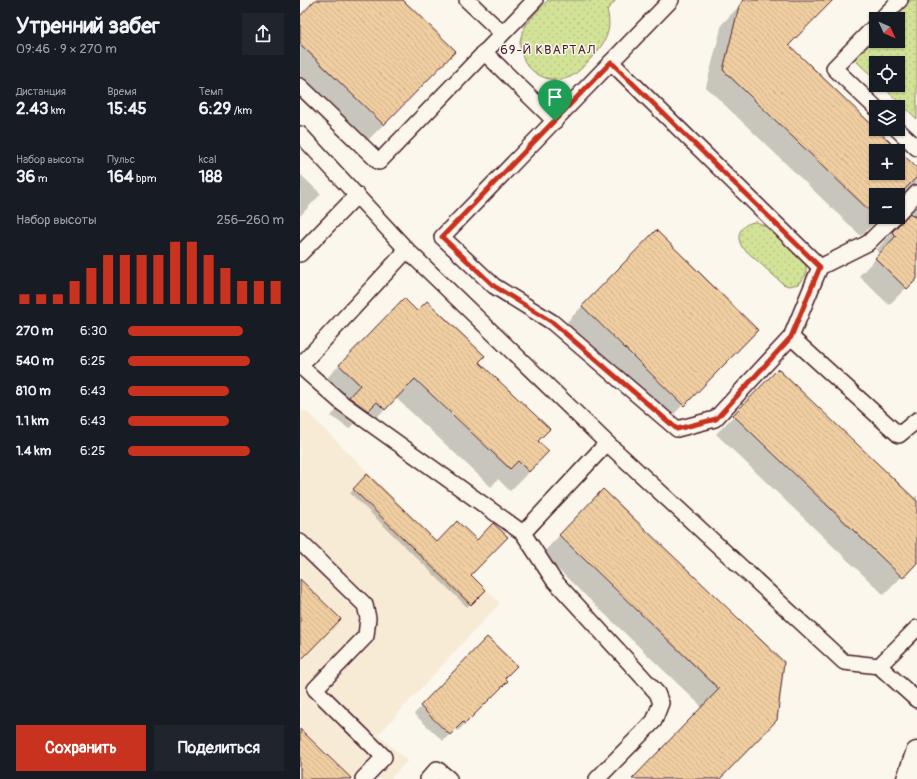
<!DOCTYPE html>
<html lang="ru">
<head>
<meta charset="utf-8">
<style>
	:root { --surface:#171b24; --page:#20242c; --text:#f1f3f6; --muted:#9ea1a6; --accent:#c8321e }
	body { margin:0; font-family:Pangolin,sans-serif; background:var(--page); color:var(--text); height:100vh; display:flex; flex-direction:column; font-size:15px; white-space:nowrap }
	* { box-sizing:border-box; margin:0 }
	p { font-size:13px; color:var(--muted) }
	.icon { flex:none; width:22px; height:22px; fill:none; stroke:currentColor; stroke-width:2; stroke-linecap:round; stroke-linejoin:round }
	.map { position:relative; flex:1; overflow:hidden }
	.panel { display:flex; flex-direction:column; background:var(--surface); width:300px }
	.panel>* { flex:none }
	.needle { width:26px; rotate:134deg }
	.fabs { position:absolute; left:569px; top:12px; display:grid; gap:8px }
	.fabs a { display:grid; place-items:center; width:36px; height:36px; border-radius:0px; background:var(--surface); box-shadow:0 1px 3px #0004; font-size:20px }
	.pin { position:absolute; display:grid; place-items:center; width:34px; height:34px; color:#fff; margin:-41px -17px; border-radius:50% 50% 50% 0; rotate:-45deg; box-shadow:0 0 4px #0007 }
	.pin .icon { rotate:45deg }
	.round { display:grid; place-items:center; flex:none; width:42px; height:42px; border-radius:0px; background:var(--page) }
	.headline { display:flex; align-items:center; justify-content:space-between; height:68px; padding:0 16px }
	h1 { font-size:22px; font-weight:700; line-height:30px }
	.metrics { display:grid; grid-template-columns:repeat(3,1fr); gap:6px; height:68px; padding:4px 16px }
	.metrics div { display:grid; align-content:center }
	.metrics b { font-size:17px; font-weight:700 }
	.metrics small { font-size:11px; font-weight:400 }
	.metrics p { font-size:11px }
	.chart { height:112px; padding:8px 16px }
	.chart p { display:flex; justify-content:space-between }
	.chart svg { width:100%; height:72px; margin-top:4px; stroke:var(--accent); stroke-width:6 }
	.button { display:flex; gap:8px; margin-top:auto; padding:8px 16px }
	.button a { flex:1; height:46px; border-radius:0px; background:var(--accent); color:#fff; font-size:16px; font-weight:700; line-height:46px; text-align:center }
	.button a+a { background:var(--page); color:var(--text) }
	ul { padding:0 16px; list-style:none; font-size:13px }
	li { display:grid; grid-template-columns:64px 48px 1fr; align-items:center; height:30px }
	li i { height:10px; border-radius:5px; background:var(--accent) }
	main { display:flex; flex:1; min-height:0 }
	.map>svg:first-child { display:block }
</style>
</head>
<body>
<main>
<section class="panel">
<div class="headline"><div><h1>Утренний забег</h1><p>09:46 · 9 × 270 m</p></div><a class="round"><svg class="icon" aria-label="share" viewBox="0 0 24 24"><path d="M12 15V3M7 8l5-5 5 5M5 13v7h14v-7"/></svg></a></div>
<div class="metrics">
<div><p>Дистанция</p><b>2.43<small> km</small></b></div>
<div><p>Время</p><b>15:45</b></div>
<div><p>Темп</p><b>6:29<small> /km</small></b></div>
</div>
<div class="metrics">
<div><p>Набор высоты</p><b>36<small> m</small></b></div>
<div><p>Пульс</p><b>164<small> bpm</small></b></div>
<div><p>kcal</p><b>188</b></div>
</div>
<div class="chart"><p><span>Набор высоты</span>256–260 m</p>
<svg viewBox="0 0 160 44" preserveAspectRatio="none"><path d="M5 44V38M15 44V38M25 44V38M35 44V30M45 44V22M55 44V14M65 44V14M75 44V14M85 44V14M95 44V6M105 44V6M115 44V14M125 44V22M135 44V30M145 44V30M155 44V30"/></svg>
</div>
<ul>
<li><b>270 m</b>6:30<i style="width:74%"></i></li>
<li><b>540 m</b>6:25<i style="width:78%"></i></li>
<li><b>810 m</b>6:43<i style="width:65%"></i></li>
<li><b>1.1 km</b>6:43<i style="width:65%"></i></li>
<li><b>1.4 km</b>6:25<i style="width:78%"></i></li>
</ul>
<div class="button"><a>Сохранить</a><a>Поделиться</a></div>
</section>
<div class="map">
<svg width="617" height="779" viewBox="0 0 617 779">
	<defs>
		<pattern id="grass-dots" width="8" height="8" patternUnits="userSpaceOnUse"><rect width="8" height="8" fill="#d2e397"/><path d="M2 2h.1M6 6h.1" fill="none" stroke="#b6c282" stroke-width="1.8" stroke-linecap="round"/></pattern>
		<pattern id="building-back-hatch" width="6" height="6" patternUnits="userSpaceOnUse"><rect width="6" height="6" fill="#f0cea1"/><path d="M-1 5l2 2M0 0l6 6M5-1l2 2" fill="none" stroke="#cfb08b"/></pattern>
	</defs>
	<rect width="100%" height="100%" fill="#fbf7ec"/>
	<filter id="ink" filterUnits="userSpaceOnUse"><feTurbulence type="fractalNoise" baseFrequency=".025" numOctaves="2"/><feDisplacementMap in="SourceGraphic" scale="8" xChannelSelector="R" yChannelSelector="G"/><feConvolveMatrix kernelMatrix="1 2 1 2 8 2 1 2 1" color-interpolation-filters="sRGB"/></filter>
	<g filter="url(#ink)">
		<polygon fill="#f8ebd6" points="0,411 6,411 200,603 78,735 108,761 90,779 0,779"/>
		<g fill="url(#grass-dots)" stroke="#8e8161">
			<path d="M248 0H316L307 10C312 28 307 40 295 54 287 62 280 72 270 77 242 89 210 60 223 31 228 19 240 9 248 0Z"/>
			<polygon points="610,0 617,0 617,119 581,85 598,85 598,63 576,63 576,80 553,58 576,35 576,41 598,41 598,19 592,19"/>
			<path d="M457 222 465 226 504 261 506 266V275L498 284 489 286 483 284 442 247C434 234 443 222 457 222Z"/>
		</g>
		<g fill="#0003">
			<polygon points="16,0 101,0 84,124 65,143 0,81 0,17"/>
			<polygon points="445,0 532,0 488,45 598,151 576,151 576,173 598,173 598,151 617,169 617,277 589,305 559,276 580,254 576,250 607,217 609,212 607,204 601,201 598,202 598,195 576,195 576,217 580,217 561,236 406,87 422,24"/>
			<polygon points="0,174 21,194 0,216"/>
			<polygon points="337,250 457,330 364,424 263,326"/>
			<polygon points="117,312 178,362 237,441 229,472 210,491 198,479 191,487 96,398 66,428 57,421 49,429 31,416 42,404 21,384 85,318"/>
			<polygon points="460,389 613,499 617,495 617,561 584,595 416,434"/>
			<polygon points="67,476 185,590 167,607 50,493"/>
			<polygon points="285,508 483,663 419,779 333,779 402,707 242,554"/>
			<polygon points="187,638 206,681 158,731 155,729 143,741 114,714"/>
		</g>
		<g fill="url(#building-back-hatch)" stroke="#4a1f2b" fill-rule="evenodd">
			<polygon points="15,0 103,0 156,51 84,125 0,44 0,16"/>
			<path d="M444 0H533L489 45 617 168V177L598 196V195H576V217L423 70 439 6ZM576 151H598V173H576Z"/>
			<polygon points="610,213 614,217 617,214 617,279 607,289 575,258 596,236 592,232"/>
			<polygon points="356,230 458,330 384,406 282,306"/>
			<polygon points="104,298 117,311 127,301 185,356 179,362 250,429 238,441 249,451 229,472 218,461 210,469 115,379 85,410 77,402 68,411 49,397 60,385 39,365"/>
			<polygon points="478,369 617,501 617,563 603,578 433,415"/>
			<polygon points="67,474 137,542 157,521 177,540 193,523 208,537 171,575 186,590 171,605 53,489"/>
			<polygon points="303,489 484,662 477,720 420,779 332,779 419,689 259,535"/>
			<polygon points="0,579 41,619 0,661"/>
			<polygon points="187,637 217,666 205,678 208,681 165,724 163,722 150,735 120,706"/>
			<polygon points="0,729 52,779 0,779"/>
		</g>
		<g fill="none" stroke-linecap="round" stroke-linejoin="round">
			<defs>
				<g id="lane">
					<polyline points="167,0 202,33"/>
					<polyline points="371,0 142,237 194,286 252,322 377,429 415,419 491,337"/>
					<polyline points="581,19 600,0"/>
					<polyline points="576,25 534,68 576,108"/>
					<polyline points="184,52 255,121"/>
					<polyline points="311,62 520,267"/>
					<polyline points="0,86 79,162 235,0"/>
					<polyline points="597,129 617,148"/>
					<polyline points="0,134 107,250 307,443 544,662 579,666 617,700"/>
					<polyline points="598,213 617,193"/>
					<polyline points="594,217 568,243 520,267 491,337 599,435 617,420"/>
					<polyline points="0,254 57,195"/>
					<polyline points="0,366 43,404 223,533 253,579 357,693 361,703 354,721 297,779"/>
					<polyline points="0,366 107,250"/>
					<polyline points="223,533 307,443"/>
					<polyline points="0,542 65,605 68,618 66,636 15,689 84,757 63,779"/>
					<polyline points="579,666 617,628"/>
					<polyline points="128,779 137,769 149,779"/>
				</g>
				<polyline id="secondary" points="608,779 617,753"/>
			</defs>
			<use href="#lane" stroke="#4a1f2b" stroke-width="18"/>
			<use href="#secondary" stroke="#4a1f2b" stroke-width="25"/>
			<use href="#lane" stroke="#fbf7ec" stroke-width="15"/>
			<use href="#secondary" stroke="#fbf7ec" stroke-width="22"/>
		</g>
	</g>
	<g fill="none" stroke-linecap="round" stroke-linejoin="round" filter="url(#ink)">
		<defs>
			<polygon id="route" points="311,62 520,267 491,337 416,419 377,429 252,322 194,286 142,237"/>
		</defs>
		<use href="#route" stroke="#fff" stroke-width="8"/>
		<use href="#route" stroke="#c8321e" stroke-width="5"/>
	</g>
	<g text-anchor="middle" stroke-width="3" stroke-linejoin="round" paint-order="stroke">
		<g font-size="13" letter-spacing="1" fill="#4a1f2b" stroke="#fbf7ec">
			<text x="248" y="54">69-Й КВАРТАЛ</text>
		</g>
	</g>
</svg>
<div class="fabs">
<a><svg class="needle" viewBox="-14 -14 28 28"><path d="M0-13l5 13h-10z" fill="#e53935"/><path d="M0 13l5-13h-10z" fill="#9ea1a6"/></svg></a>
<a><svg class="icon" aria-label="locate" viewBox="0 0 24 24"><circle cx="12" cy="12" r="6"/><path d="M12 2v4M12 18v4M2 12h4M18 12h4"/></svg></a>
<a><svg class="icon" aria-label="layers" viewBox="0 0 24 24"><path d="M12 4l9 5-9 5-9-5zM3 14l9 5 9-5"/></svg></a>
<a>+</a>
<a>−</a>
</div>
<div class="pin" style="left:255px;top:121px;background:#1e9e55"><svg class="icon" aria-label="arrive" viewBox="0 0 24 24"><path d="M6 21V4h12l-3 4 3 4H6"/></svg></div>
</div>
</main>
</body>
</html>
